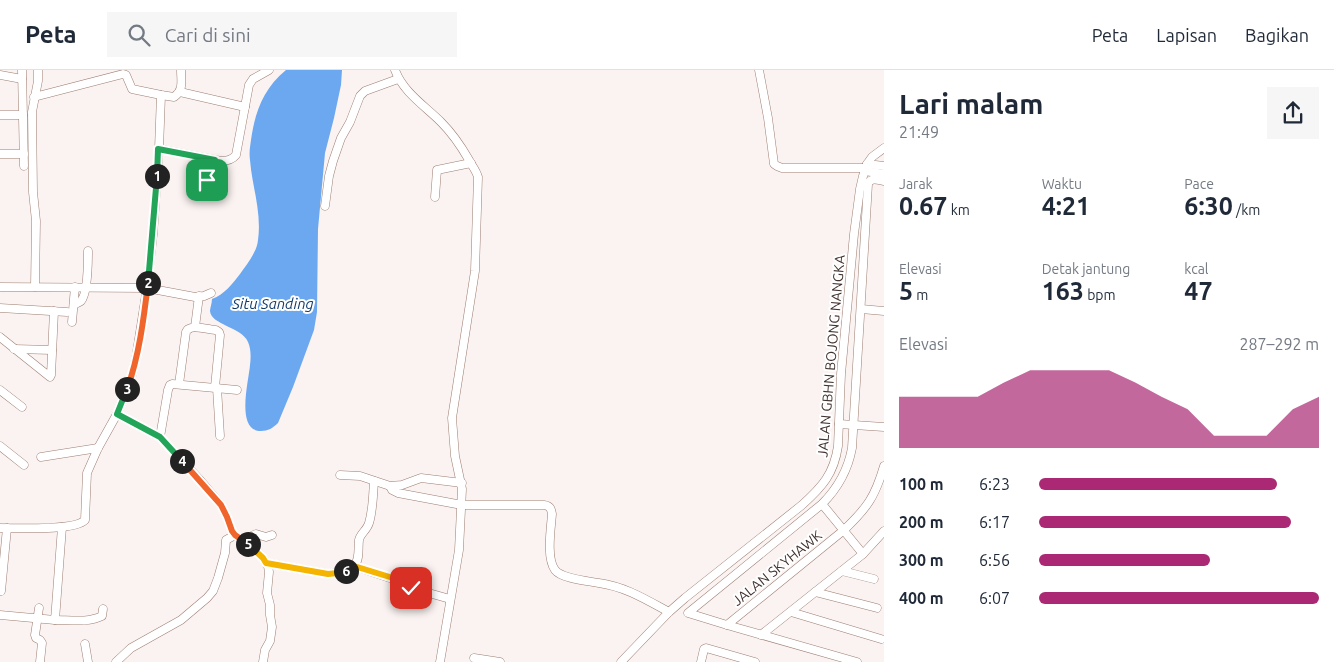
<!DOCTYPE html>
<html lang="id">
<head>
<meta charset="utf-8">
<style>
	:root { --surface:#fff; --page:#f6f6f7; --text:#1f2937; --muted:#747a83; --line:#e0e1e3; --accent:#ab2974 }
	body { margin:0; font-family:Ubuntu,sans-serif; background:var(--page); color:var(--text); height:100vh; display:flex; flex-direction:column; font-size:19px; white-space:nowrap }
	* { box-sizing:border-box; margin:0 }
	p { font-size:16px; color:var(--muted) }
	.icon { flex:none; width:28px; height:28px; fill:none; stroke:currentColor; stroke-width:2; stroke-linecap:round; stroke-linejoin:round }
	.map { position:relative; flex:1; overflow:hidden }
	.sheet { display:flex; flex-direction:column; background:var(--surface); width:450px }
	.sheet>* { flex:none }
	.pin { position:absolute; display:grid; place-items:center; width:42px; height:42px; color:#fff; margin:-21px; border-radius:10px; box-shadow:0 2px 8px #0006 }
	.km { position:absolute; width:25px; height:25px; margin:-12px; border-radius:50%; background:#222; color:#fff; font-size:14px; line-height:25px; text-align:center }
	.round { display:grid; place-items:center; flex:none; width:52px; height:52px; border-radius:0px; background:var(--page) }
	.headline { display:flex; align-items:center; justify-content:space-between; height:85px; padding:0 15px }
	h1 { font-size:28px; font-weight:600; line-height:38px }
	.metrics { display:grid; grid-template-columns:repeat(3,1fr); gap:8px; height:85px; padding:5px 15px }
	.metrics div { display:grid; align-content:center }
	.metrics b { font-size:25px; font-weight:600 }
	.metrics small { font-size:14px; font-weight:400 }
	.metrics p { font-size:14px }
	.chart { height:140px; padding:10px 15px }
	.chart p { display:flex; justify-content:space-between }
	.chart svg { width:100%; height:90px; margin-top:5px; fill:var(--accent); opacity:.7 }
	ul { padding:0 15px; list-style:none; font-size:16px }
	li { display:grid; grid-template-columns:80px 60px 1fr; align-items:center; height:38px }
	li i { height:12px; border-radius:6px; background:var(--accent) }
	header { display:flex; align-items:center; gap:30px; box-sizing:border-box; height:70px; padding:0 25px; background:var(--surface); border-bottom:1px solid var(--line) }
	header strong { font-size:24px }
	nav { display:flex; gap:28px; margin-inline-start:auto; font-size:18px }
	.search { width:350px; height:45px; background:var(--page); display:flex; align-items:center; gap:12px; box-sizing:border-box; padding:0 18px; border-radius:0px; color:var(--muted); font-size:19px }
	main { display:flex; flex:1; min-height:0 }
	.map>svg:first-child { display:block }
</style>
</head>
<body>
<header>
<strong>Peta</strong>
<div class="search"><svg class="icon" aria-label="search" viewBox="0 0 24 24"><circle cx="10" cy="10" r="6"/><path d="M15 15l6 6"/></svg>Cari di sini</div>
<nav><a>Peta</a><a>Lapisan</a><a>Bagikan</a></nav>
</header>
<main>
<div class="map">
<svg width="884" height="592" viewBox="0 0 884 592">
	<rect width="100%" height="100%" fill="#faf3f1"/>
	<path fill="#6ba8f0" d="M286 0H342L341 15 334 48 325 83 318 159 317 242 314 260 293 317 278 353C273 358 268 361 261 361 235 361 249 310 250 295 251 288 251 278 248 272 242 257 211 255 210 241 210 238 212 233 212 229 225 224 232 214 240 204 247 194 257 182 258 170 262 143 252 116 250 90 249 83 250 77 251 70 255 42 263 19 286 0Z"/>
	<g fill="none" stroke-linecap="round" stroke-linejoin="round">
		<defs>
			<g id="minor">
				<polyline points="22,0 24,96"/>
				<path d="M395 0C403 22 425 36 441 52 452 63 461 76 469 90 472 96 476 100 478 107L475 201 452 348 455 386 462 419 459 480 440 592"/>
				<polyline points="759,0 768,48 774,94 777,96 782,98 866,98"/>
				<polyline points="0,5 22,9"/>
				<polyline points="180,22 245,37"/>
				<path d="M34 27 123 4 126 5 132 19 161 25 174 27C184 20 181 11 181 0"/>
				<polyline points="0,45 23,45"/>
				<polyline points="159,79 161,25"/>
				<polyline points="0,84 24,84"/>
				<polyline points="867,94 884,96"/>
				<polyline points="865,101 884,104"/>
				<polyline points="197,123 201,124 205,122 206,112 213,105 214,101 215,90"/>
				<polyline points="435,127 437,100 471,93"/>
				<polyline points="325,136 329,106 333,91 341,68 350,52 360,26 365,21 398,9"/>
				<polyline points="0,217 147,218 195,227 204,226 211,223"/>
				<polyline points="35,217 36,151 33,122 32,42 38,11 38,0"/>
				<path d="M74 235C75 234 80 232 81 231 88 223 88 192 88 181"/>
				<polyline points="0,238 67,242"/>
				<polyline points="861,239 884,241"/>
				<polyline points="72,252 75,217"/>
				<polyline points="195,257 199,226"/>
				<polyline points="0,267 50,307 51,305 54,241"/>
				<polyline points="14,279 52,280"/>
				<path d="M179 314 186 262C187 261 187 259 189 259 193 255 211 260 216 260L219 262 220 265 215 317"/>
				<polyline points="217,318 220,366"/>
				<polyline points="0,320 22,337"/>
				<polyline points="117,344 160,367 199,409 221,435 227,447 232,461 235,465 252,477 263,488 268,496 269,502 267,523 270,535 270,545 272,557 270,571 265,580 263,592"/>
				<polyline points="839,354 884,357"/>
				<polyline points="160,367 168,320 170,315 172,314 237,320"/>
				<polyline points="0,376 24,395"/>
				<polyline points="41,387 98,378"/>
				<polyline points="340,405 360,406 390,416 402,415 421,408 462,413"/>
				<path d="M390 416 392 420 398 423 462 435H544C550 436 551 438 552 444 551 458 546 488 555 500 562 509 588 511 599 513 626 517 645 529 669 542"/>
				<polyline points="822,434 863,484"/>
				<path d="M0 458C17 458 75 461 85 450L87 403 98 378 117 344 131 309 136 288 147 218 153 164 159 79 221 91C227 91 232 90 236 85L249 15 253 9 269 0"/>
				<polyline points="243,470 256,464 266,467 272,465"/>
				<path d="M266 493 328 504C336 503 348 503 354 496 360 490 358 478 359 470 360 464 367 460 369 453 373 440 373 425 374 411"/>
				<polyline points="354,496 393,509 411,518 450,529"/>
				<polyline points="842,501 874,509"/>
				<polyline points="1,521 7,458"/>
				<polyline points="815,522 877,538"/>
				<polyline points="39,538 35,565 36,568 40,570 42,573 40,592"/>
				<polyline points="791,542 881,569"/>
				<polyline points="0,545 55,550 62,457"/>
				<path d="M55 550C70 550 88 553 102 546L103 539"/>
				<path d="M727 555 844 460C867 438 875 427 884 396"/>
				<polyline points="761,565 863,484 884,461"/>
				<polyline points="85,574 88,592"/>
				<polyline points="474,588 500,592"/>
				<polyline points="116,592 131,578 181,550 207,528 213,521 218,508 225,483 226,470 235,465"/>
				<path d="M621 592 669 542 685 528 802 435C822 417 834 404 838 376L841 304 854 164 860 119 863 106 867 94 872 87 884 78"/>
				<polyline points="701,592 704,579 706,578 755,592"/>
				<path d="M857 592 727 555 688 543 822 434C838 418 848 400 852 378L868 114C871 107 878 110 884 111"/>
			</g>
		</defs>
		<use href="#minor" stroke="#9d7e72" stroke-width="9"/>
		<use href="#minor" stroke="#fff" stroke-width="8"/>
	</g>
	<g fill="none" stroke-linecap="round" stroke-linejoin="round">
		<defs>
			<path id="split-1" d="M157 106 158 79 215 90C215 99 214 104 207 110"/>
			<polyline id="split-2" points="148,213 157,106"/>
			<path id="split-3" d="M127 319C139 287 144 247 148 213"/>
			<polyline id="split-4" points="127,319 117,344 160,367 182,391"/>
			<polyline id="split-5" points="182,391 221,435 227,447 232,461 235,465 248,474"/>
			<polyline id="split-6" points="248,474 263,488 266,493 328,504 338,503 346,501"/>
			<polyline id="split-7" points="346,501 354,496 393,508 411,518"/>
		</defs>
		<use href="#split-1" stroke="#fff" stroke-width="10"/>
		<use href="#split-2" stroke="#fff" stroke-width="10"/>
		<use href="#split-3" stroke="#fff" stroke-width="10"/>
		<use href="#split-4" stroke="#fff" stroke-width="10"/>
		<use href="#split-5" stroke="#fff" stroke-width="10"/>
		<use href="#split-6" stroke="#fff" stroke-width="10"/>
		<use href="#split-7" stroke="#fff" stroke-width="10"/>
		<use href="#split-1" stroke="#22a559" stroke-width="6"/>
		<use href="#split-2" stroke="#22a559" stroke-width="6"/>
		<use href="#split-3" stroke="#f0652b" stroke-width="6"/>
		<use href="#split-4" stroke="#22a559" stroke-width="6"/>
		<use href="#split-5" stroke="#f0652b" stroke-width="6"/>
		<use href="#split-6" stroke="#f5b400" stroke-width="6"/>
		<use href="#split-7" stroke="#f5b400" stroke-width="6"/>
	</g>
	<g text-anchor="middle" stroke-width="4" stroke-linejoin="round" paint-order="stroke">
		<g font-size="14" fill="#41332f" stroke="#fff">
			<text transform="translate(831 286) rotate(-85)" y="5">JALAN GBHN BOJONG NANGKA</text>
			<text transform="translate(777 498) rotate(-39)" y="5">JALAN SKYHAWK</text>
		</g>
		<g font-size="15" font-style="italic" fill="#133c6b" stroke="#fff">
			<text x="273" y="239">Situ Sanding</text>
		</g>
	</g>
</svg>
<div class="pin" style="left:207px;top:110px;background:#1e9e55"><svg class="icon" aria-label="arrive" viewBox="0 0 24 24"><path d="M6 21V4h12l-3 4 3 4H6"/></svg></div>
<div class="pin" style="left:411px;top:518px;background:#d93025"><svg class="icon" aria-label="check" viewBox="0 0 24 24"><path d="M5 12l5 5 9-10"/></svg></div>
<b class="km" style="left:157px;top:106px">1</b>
<b class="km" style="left:148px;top:213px">2</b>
<b class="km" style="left:127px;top:319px">3</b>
<b class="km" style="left:182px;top:391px">4</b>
<b class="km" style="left:248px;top:474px">5</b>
<b class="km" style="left:346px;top:501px">6</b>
</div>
<section class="sheet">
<div class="headline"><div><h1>Lari malam</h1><p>21:49</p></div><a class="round"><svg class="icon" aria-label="share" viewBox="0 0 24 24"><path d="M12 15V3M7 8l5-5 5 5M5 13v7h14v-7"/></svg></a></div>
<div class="metrics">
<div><p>Jarak</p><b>0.67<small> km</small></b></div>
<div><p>Waktu</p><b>4:21</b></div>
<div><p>Pace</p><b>6:30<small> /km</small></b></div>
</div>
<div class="metrics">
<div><p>Elevasi</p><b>5<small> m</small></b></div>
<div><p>Detak jantung</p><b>163<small> bpm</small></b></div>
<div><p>kcal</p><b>47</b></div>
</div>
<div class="chart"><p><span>Elevasi</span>287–292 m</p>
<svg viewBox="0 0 160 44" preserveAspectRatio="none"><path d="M0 44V19L10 19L20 19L30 19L40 12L50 6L60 6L70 6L80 6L90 12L100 19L110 25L120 38L130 38L140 38L150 25L160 19V44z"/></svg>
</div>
<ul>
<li><b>100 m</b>6:23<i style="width:85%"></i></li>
<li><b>200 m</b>6:17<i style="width:90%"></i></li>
<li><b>300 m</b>6:56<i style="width:61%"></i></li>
<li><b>400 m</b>6:07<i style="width:100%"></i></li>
</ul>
</section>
</main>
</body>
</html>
